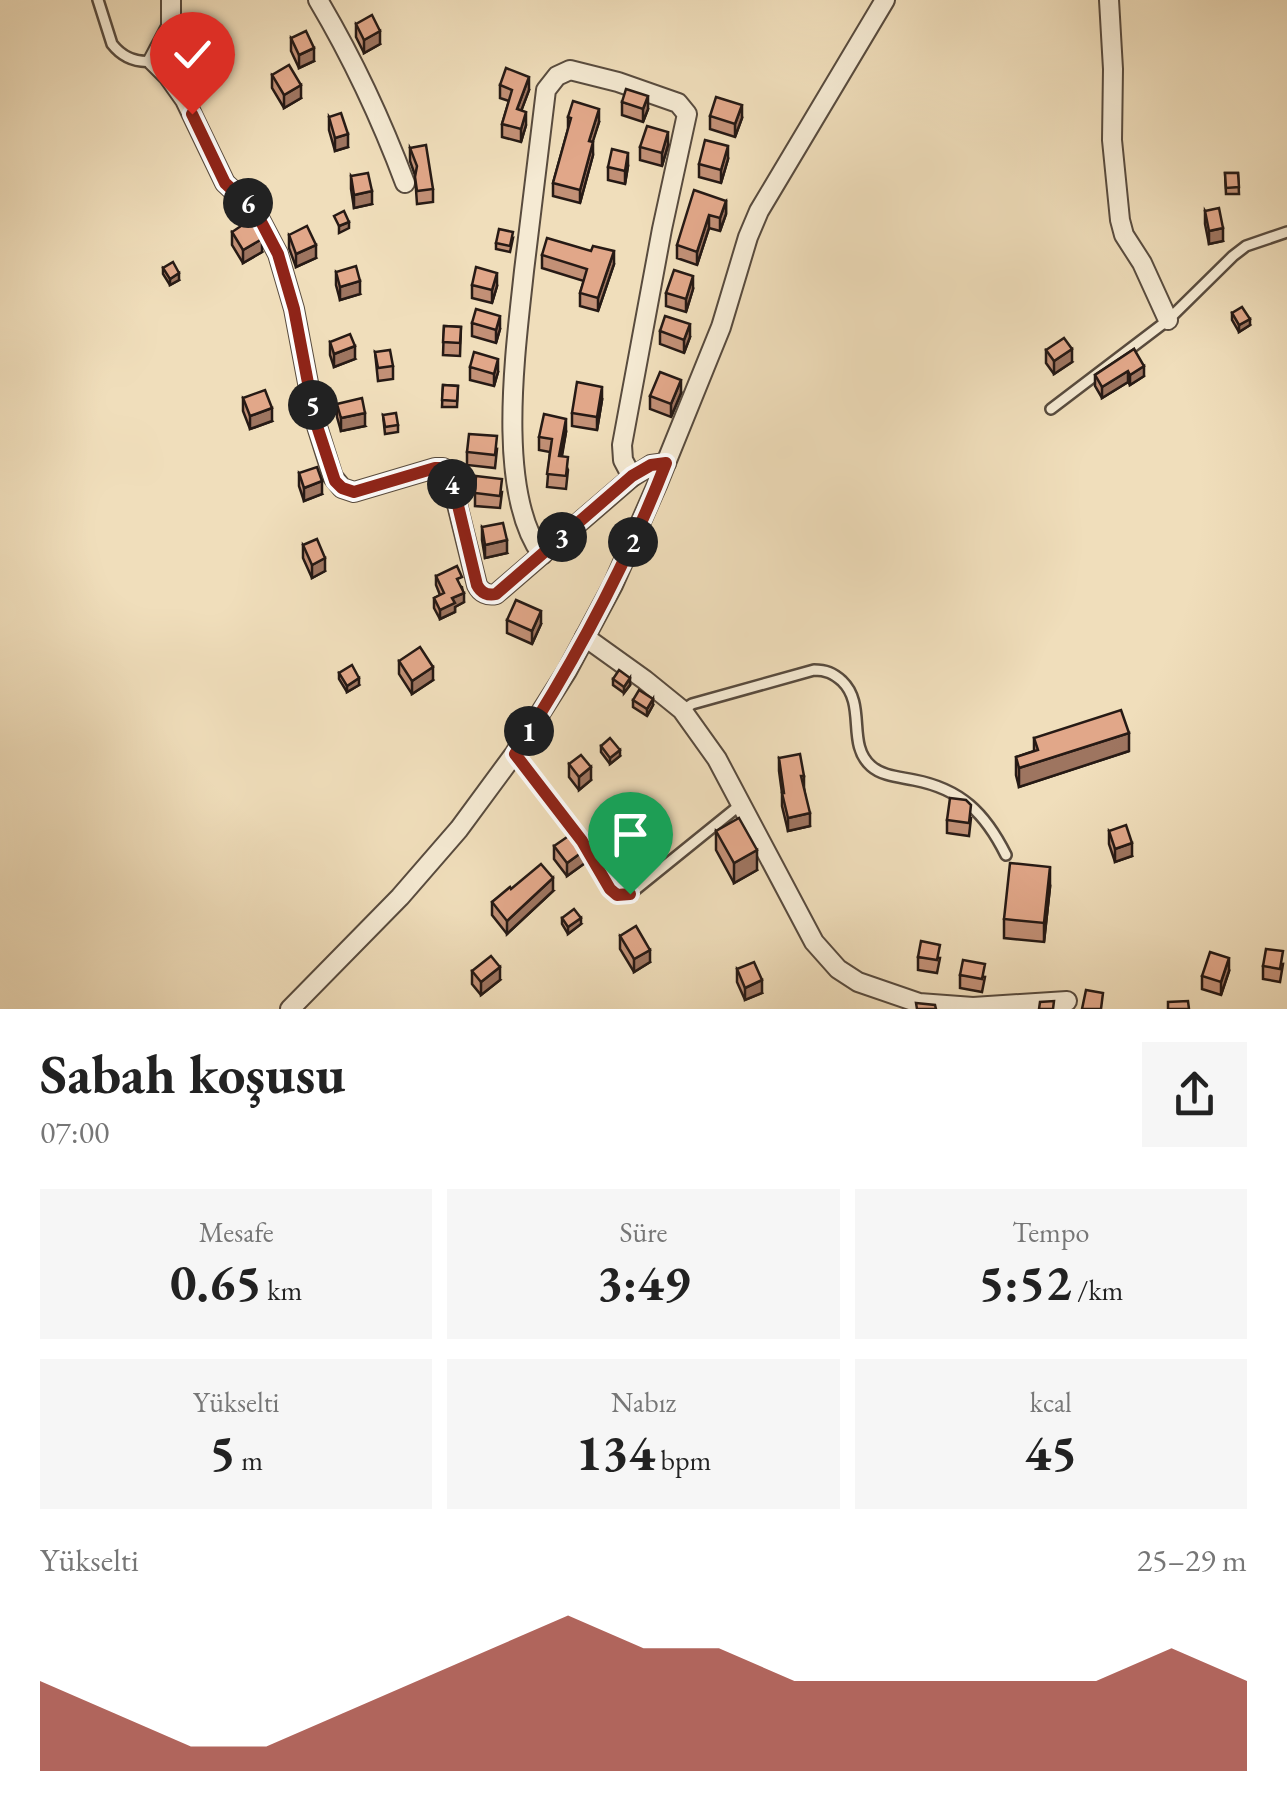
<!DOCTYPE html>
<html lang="tr">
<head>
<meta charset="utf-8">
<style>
	:root { --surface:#fff; --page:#f6f6f6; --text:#222; --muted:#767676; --accent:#8f2418 }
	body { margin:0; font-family:"EB Garamond",serif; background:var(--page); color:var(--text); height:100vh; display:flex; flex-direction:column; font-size:38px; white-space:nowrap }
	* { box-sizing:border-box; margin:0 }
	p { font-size:32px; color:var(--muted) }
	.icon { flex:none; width:55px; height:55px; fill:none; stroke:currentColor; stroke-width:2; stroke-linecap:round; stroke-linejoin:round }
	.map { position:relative; height:1009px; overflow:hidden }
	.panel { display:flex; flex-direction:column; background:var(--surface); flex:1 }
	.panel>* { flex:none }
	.pin { position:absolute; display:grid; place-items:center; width:85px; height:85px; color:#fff; margin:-102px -42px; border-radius:50% 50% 50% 0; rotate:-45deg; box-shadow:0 0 10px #0007 }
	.pin .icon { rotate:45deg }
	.km { position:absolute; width:50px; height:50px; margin:-25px; border-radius:50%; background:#222; color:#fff; font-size:28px; line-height:50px; text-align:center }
	.round { display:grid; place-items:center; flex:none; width:105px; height:105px; border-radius:0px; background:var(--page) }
	.headline { display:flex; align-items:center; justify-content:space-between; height:170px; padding:0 40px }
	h1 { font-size:55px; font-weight:700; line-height:75px }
	.figures { display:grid; grid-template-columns:repeat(3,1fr); gap:15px; height:170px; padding:10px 40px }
	.figures div { display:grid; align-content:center; border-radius:0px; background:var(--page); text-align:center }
	.figures b { font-size:50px; font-weight:700 }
	.figures small { font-size:28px; font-weight:400 }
	.figures p { font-size:28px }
	.chart { height:280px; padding:20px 40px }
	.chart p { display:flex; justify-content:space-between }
	.chart svg { width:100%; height:180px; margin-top:10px; fill:var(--accent); opacity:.7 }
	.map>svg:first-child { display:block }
</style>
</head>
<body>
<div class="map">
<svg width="1287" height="1009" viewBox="0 0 1287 1009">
	<rect width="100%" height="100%" fill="#f0debb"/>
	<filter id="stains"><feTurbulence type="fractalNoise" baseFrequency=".002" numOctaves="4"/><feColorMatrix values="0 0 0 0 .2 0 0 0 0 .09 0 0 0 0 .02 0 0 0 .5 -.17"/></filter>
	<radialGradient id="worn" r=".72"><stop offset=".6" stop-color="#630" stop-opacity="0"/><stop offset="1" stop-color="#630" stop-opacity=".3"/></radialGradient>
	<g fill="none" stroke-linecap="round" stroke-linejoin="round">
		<defs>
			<g id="lane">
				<path d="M98 0 112 44C123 58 136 63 153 61"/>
				<polyline points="1051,409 1168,320 1233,256 1246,246 1287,232"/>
				<path d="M683 710 692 704 814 670C826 670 833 673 842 681 867 705 846 744 871 766 882 776 900 777 914 780 961 789 985 813 1006 855"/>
				<polyline points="515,753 583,841 610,889 621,896 630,894 740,805"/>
			</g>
			<g id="street">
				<path d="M171 0V27L153 61 168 76 185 100 225 183 256 212 278 254 294 309 315 420 333 477 342 488 354 492 435 468H443L449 472 477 585C481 593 488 596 496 594L632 477 651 465 666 463"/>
				<path d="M318 0C353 59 381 119 405 183"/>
				<polyline points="1109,0 1113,69 1112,140 1120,220 1124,235 1142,263 1168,320"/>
				<path d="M542 555C495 491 516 347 524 271 531 211 539 150 546 90L557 76 570 70 618 82 678 103 687 114 662 229 622 445 623 460 632 477"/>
				<polyline points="585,637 645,680 682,710 717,759 814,942 838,969 858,982 919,1003 973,1007 1067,1001"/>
				<polyline points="290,1009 400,897 459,829 515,753 567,671 613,585 657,485 721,327 748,237 759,211 885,0"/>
			</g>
		</defs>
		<use href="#lane" stroke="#584b3e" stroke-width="14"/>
		<use href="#street" stroke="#584b3e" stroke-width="22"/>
		<use href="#lane" stroke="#f5ead3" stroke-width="9"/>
		<use href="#street" stroke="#f5ead3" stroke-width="18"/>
	</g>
	<g fill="#c29076" stroke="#261a15" stroke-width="2.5">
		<polygon points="356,24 380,44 364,53 356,37"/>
		<polygon points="291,38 314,61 299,68 291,51"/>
		<polygon points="179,44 208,71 192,81 179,57"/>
		<polygon points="272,75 301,98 284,108 272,88"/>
		<polygon points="500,85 529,90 521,111 526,125 521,142 502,137 502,124 509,101 500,98"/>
		<polygon points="622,102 648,109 643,122 622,115"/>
		<polygon points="710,116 742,118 735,137 710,129"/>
		<polygon points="329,117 348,147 335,151 329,130"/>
		<polygon points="568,117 599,122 592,142 593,155 580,203 553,196 553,183 568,129"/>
		<polygon points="668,145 662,166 640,160 640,147"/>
		<polygon points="410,148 433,189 433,202 417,204 415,175 410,161"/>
		<polygon points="728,159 721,183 699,177 699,164"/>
		<polygon points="628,166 625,184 608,180 608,167"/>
		<polygon points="1225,173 1238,173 1239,194 1226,194"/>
		<polygon points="351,176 372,204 354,208 351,189"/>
		<polygon points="726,201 726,214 720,231 709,228 697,265 677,258 677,245"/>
		<polygon points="1205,211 1223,241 1209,244 1205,224"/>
		<polygon points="232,232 262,252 243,263 232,245"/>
		<polygon points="289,235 316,258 296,267 289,248"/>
		<polygon points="513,238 510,252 496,249 496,243"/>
		<polygon points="591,251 614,264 598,311 580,306 580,293 584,281 542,268 542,255"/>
		<polygon points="163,268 179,280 170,285 163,274"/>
		<polygon points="336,272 360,294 340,300 336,285"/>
		<polygon points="472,285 497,286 492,303 472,298"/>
		<polygon points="693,289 686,312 666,306 666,293"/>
		<polygon points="1232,313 1250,325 1239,332 1232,320"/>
		<polygon points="472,323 500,329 496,343 472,336"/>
		<polygon points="444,326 461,327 460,356 443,355"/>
		<polygon points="660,331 690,337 684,353 660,344"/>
		<polygon points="330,342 355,359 334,367 330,355"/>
		<polygon points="1134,349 1144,376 1130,385 1128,382 1102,398 1095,386 1095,375"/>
		<polygon points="1046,350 1072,362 1054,374 1046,363"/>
		<polygon points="375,352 393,366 393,379 378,381"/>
		<polygon points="470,367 498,372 494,386 470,380"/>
		<polygon points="443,385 458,386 457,407 442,407"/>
		<polygon points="681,393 671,417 650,409 650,396"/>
		<polygon points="243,398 272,421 250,429 243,411"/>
		<polygon points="602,400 597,430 572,426 572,413"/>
		<polygon points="337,404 365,426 341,431 337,417"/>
		<polygon points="383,415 398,425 398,432 385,434"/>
		<polygon points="566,432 562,456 568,470 566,489 547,487 550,452 539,450 539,437"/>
		<polygon points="497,449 495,468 467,465 467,452"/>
		<polygon points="299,473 322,494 304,501 299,486"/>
		<polygon points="502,492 500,508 475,506 475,493"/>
		<polygon points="482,527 507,553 485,558 482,540"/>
		<polygon points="303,545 325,571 312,578 303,558"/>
		<polygon points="436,576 462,587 464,602 455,607 455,612 440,619 434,608 434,598 440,595 436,585"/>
		<polygon points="507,620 541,624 532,644 507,633"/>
		<polygon points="399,661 433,680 412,694 399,674"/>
		<polygon points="339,673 359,685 347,692 339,679"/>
		<polygon points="613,679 630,685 624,693 613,685"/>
		<polygon points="633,700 653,705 647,716 633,707"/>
		<polygon points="1034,738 1129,751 1019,787 1016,775 1016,757 1034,751"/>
		<polygon points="601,746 620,756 610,764 601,752"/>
		<polygon points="779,758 804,776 804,788 810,826 788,831 782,806 782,793 779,771"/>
		<polygon points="569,764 591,780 579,790 569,777"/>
		<polygon points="971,818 969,836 947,833 947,820"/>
		<polygon points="716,831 757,870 734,883 716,850"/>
		<polygon points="1109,831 1132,856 1115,862 1109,844"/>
		<polygon points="554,846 585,863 567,876 554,859"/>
		<polygon points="618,870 638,877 626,886 618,877"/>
		<polygon points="1050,887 1044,942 1004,938 1004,919"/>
		<polygon points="511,889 553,891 507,934 492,915 492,902"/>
		<polygon points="562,918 581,924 568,934 562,924"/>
		<polygon points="620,936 650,962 634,972 620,949"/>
		<polygon points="918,957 940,958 937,973 918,970"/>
		<polygon points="1283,964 1280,982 1263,979 1263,966"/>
		<polygon points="737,969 762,993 745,1000 737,982"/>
		<polygon points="472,971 500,980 481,995 472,984"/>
		<polygon points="1229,971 1221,995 1202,989 1202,976"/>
		<polygon points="960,975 985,977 982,992 960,988"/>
	</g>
	<g fill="#9e7560" stroke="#261a15" stroke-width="2.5">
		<polygon points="380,31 380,44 364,53 364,40"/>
		<polygon points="314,48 314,61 299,68 299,55"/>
		<polygon points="208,58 208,71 192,81 192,68"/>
		<polygon points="529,77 529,90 517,122 517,109"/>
		<polygon points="301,85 301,98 284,108 284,95"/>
		<polygon points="648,96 648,109 643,122 643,109"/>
		<polygon points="742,105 742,118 735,137 735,124"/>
		<polygon points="599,109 599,122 589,154 589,141"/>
		<polygon points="526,112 526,125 521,142 521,129"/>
		<polygon points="668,132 668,145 662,166 662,153"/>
		<polygon points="348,134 348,147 335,151 335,138"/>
		<polygon points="593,142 593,155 580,203 580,190"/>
		<polygon points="728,146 728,159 721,183 721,170"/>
		<polygon points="628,153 628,166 625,184 625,171"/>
		<polygon points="372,191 372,204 354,208 354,195"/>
		<polygon points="726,201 726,214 720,231 720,218"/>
		<polygon points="709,215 709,228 697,265 697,252"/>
		<polygon points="349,222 349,228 339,233 339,226"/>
		<polygon points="1223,228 1223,241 1209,244 1209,231"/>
		<polygon points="262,239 262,252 243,263 243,250"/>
		<polygon points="316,245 316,258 296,267 296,254"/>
		<polygon points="614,251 614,264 598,311 598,298"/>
		<polygon points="179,273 179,280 170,285 170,279"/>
		<polygon points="497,273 497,286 492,303 492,290"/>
		<polygon points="693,276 693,289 686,312 686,299"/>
		<polygon points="360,281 360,294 340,300 340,287"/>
		<polygon points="500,316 500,329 496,343 496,330"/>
		<polygon points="1250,319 1250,325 1239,332 1239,325"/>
		<polygon points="690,324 690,337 684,353 684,340"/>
		<polygon points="355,346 355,359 334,367 334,354"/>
		<polygon points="1072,349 1072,362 1054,374 1054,361"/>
		<polygon points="498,359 498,372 494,386 494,374"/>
		<polygon points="1144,366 1144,376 1130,385 1130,375"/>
		<polygon points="1128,371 1128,382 1102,398 1102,387"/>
		<polygon points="681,380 681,393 671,417 671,404"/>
		<polygon points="602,387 602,400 597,430 597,417"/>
		<polygon points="272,408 272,421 250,429 250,416"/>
		<polygon points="365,413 365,426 341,431 341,418"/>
		<polygon points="566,419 566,432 559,469 559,456"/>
		<polygon points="322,481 322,494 304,501 304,488"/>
		<polygon points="507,540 507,553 485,558 485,545"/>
		<polygon points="325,558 325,571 312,578 312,565"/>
		<polygon points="464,593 464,602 455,607 455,612 440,619 440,610 452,598"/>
		<polygon points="541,611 541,624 532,644 532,631"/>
		<polygon points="433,667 433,680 412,694 412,681"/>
		<polygon points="359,678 359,685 347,692 347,686"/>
		<polygon points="630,678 630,685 624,693 624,687"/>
		<polygon points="653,699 653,705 647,716 647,709"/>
		<polygon points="1129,733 1129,751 1019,787 1019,768"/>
		<polygon points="620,750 620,756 610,764 610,758"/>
		<polygon points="591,767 591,780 579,790 579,777"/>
		<polygon points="810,813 810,826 788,831 788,818"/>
		<polygon points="1132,843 1132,856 1115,862 1115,849"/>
		<polygon points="585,850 585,863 567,876 567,863"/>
		<polygon points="757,850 757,870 734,883 734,863"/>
		<polygon points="1050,867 1050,887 1044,942 1044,923"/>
		<polygon points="638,870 638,877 626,886 626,880"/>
		<polygon points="553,878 553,891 507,934 507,921"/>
		<polygon points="581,918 581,924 568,934 568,927"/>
		<polygon points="650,950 650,962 634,972 634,959"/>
		<polygon points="1229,958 1229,971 1221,995 1221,982"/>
		<polygon points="500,967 500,980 481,995 481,982"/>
		<polygon points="762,980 762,993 745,1000 745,988"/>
	</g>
	<g fill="#e1a789" stroke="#261a15" stroke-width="2.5">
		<polygon points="372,15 380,31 364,40 356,24"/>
		<polygon points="306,31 314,48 299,55 291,38"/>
		<polygon points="195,35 208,58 192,68 179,44"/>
		<polygon points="289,65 301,85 284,95 272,75"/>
		<polygon points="506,68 529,77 517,109 526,112 521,129 502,124 512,90 500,85"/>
		<polygon points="626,89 648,96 643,109 622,102"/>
		<polygon points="716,97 742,105 735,124 710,116"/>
		<polygon points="573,101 599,109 589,141 593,142 580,190 553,183 571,118 568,117"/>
		<polygon points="341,113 348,134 335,138 329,117"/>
		<polygon points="647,126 668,132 662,153 640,147"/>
		<polygon points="705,140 728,146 721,170 699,164"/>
		<polygon points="426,145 433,189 417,191 415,177 417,166 410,148"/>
		<polygon points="612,149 628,153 625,171 608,167"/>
		<polygon points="368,173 372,191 354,195 351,176"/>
		<polygon points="1225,173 1238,173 1239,187 1226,188"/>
		<polygon points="694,190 726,201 720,218 709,215 697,252 677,245"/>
		<polygon points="1219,208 1223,228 1209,231 1205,211"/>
		<polygon points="344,211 349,222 339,226 334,216"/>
		<polygon points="250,220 262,239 243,250 232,232"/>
		<polygon points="307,226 316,245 296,254 289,235"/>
		<polygon points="499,229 513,232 510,246 496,243"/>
		<polygon points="547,238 591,251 593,246 614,251 598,298 580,293 587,269 542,255"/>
		<polygon points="173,262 179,273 170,279 163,268"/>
		<polygon points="356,266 360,281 340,287 336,272"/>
		<polygon points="476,267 497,273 492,290 472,285"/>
		<polygon points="674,270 693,276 686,299 666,293"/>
		<polygon points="1242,307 1250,319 1239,325 1232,313"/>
		<polygon points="476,309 500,316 496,330 472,323"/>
		<polygon points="665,316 690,324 684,340 660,331"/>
		<polygon points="444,326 461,327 460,343 443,342"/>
		<polygon points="350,334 355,346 334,354 330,342"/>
		<polygon points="1064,338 1072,349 1054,361 1046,350"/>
		<polygon points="1134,349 1144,366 1130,375 1128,371 1102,387 1095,375"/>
		<polygon points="390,350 393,366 378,368 375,352"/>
		<polygon points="474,352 498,359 494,374 470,367"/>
		<polygon points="660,372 681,380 671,404 650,396"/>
		<polygon points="577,382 602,387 597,417 572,413"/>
		<polygon points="443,385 458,386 457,401 442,400"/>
		<polygon points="265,390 272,408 250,416 243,398"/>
		<polygon points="362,398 365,413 341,418 337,404"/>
		<polygon points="396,413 398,425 385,427 383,415"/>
		<polygon points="544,414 566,419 559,456 568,457 566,476 547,474 552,439 539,437"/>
		<polygon points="469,434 497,436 495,455 467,452"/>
		<polygon points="317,467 322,481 304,488 299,473"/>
		<polygon points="476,476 502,479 500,496 475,493"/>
		<polygon points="503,523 507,540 485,545 482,527"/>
		<polygon points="317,539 325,558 312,565 303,545"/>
		<polygon points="457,566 462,577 457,579 464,593 452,598 455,603 440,610 434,598 444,593 436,576"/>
		<polygon points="516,600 541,611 532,631 507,620"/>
		<polygon points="420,647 433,667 412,681 399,661"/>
		<polygon points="352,665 359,678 347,686 339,673"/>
		<polygon points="619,670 630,678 624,687 613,679"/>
		<polygon points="639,690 653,699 647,709 633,700"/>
		<polygon points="1121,710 1129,733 1019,768 1016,757 1038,750 1034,738"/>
		<polygon points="610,738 620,750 610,758 601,746"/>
		<polygon points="800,754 804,776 801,776 810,813 788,818 782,793 784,793 779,758"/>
		<polygon points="581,755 591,767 579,777 569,764"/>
		<polygon points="950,798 966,800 971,805 969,823 947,820"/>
		<polygon points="739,818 757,850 734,863 716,831"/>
		<polygon points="1126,825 1132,843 1115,849 1109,831"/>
		<polygon points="573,833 585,850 567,863 554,846"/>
		<polygon points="631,861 638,870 626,880 618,870"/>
		<polygon points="1010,863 1050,867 1044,923 1004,919"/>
		<polygon points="541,864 553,878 507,921 492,902 510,887 511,889"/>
		<polygon points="574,909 581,918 568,927 562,918"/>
		<polygon points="636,926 650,950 634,959 620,936"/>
		<polygon points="921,941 940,945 937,960 918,957"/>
		<polygon points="1266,949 1283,951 1280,969 1263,966"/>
		<polygon points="1210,952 1229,958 1221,982 1202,976"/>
		<polygon points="491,956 500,967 481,982 472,971"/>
		<polygon points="963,960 985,964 982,979 960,975"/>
		<polygon points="754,962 762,980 745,988 737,969"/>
		<polygon points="1086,990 1103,993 1101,1009 1082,1009"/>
		<polygon points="1054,1001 1053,1009 1039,1009 1040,1002"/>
		<polygon points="1188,1001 1189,1009 1168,1009 1168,1002"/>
		<polygon points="916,1003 935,1005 936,1009 917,1009"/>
	</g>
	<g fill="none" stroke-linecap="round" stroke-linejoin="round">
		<defs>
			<path id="route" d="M192 114 225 183 256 212 278 254 294 309 315 420 335 481 342 488 354 492 435 468H443L450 472 477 585C481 593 488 596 496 594L632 476 651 465 666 463C626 566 575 661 515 754L582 841 610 889 617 895 630 894"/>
		</defs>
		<use href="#route" stroke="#fff" stroke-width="20"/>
		<use href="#route" stroke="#8f2418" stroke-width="12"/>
	</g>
	<rect width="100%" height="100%" filter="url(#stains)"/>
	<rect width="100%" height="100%" fill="url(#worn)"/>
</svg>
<div class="pin" style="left:630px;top:894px;background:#1e9e55"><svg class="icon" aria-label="arrive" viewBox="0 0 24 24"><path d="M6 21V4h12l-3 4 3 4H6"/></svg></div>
<div class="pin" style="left:192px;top:114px;background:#d93025"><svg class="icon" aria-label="check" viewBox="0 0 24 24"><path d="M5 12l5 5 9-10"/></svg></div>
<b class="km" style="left:529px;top:731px">1</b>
<b class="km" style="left:633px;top:542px">2</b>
<b class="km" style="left:562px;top:537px">3</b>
<b class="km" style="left:452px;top:484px">4</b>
<b class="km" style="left:313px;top:405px">5</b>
<b class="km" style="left:248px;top:203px">6</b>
</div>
<section class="panel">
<div class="headline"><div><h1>Sabah koşusu</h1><p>07:00</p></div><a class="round"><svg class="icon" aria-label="share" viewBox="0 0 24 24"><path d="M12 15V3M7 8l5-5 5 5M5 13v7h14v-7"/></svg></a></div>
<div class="figures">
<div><p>Mesafe</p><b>0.65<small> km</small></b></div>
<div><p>Süre</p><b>3:49</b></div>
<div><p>Tempo</p><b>5:52<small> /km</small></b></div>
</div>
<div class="figures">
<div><p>Yükselti</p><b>5<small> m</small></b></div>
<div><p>Nabız</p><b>134<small> bpm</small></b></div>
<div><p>kcal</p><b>45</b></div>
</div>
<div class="chart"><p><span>Yükselti</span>25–29 m</p>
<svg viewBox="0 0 160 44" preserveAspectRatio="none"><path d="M0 44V22L10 30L20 38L30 38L40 30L50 22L60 14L70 6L80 14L90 14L100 22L110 22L120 22L130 22L140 22L150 14L160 22V44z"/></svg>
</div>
</section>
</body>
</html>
